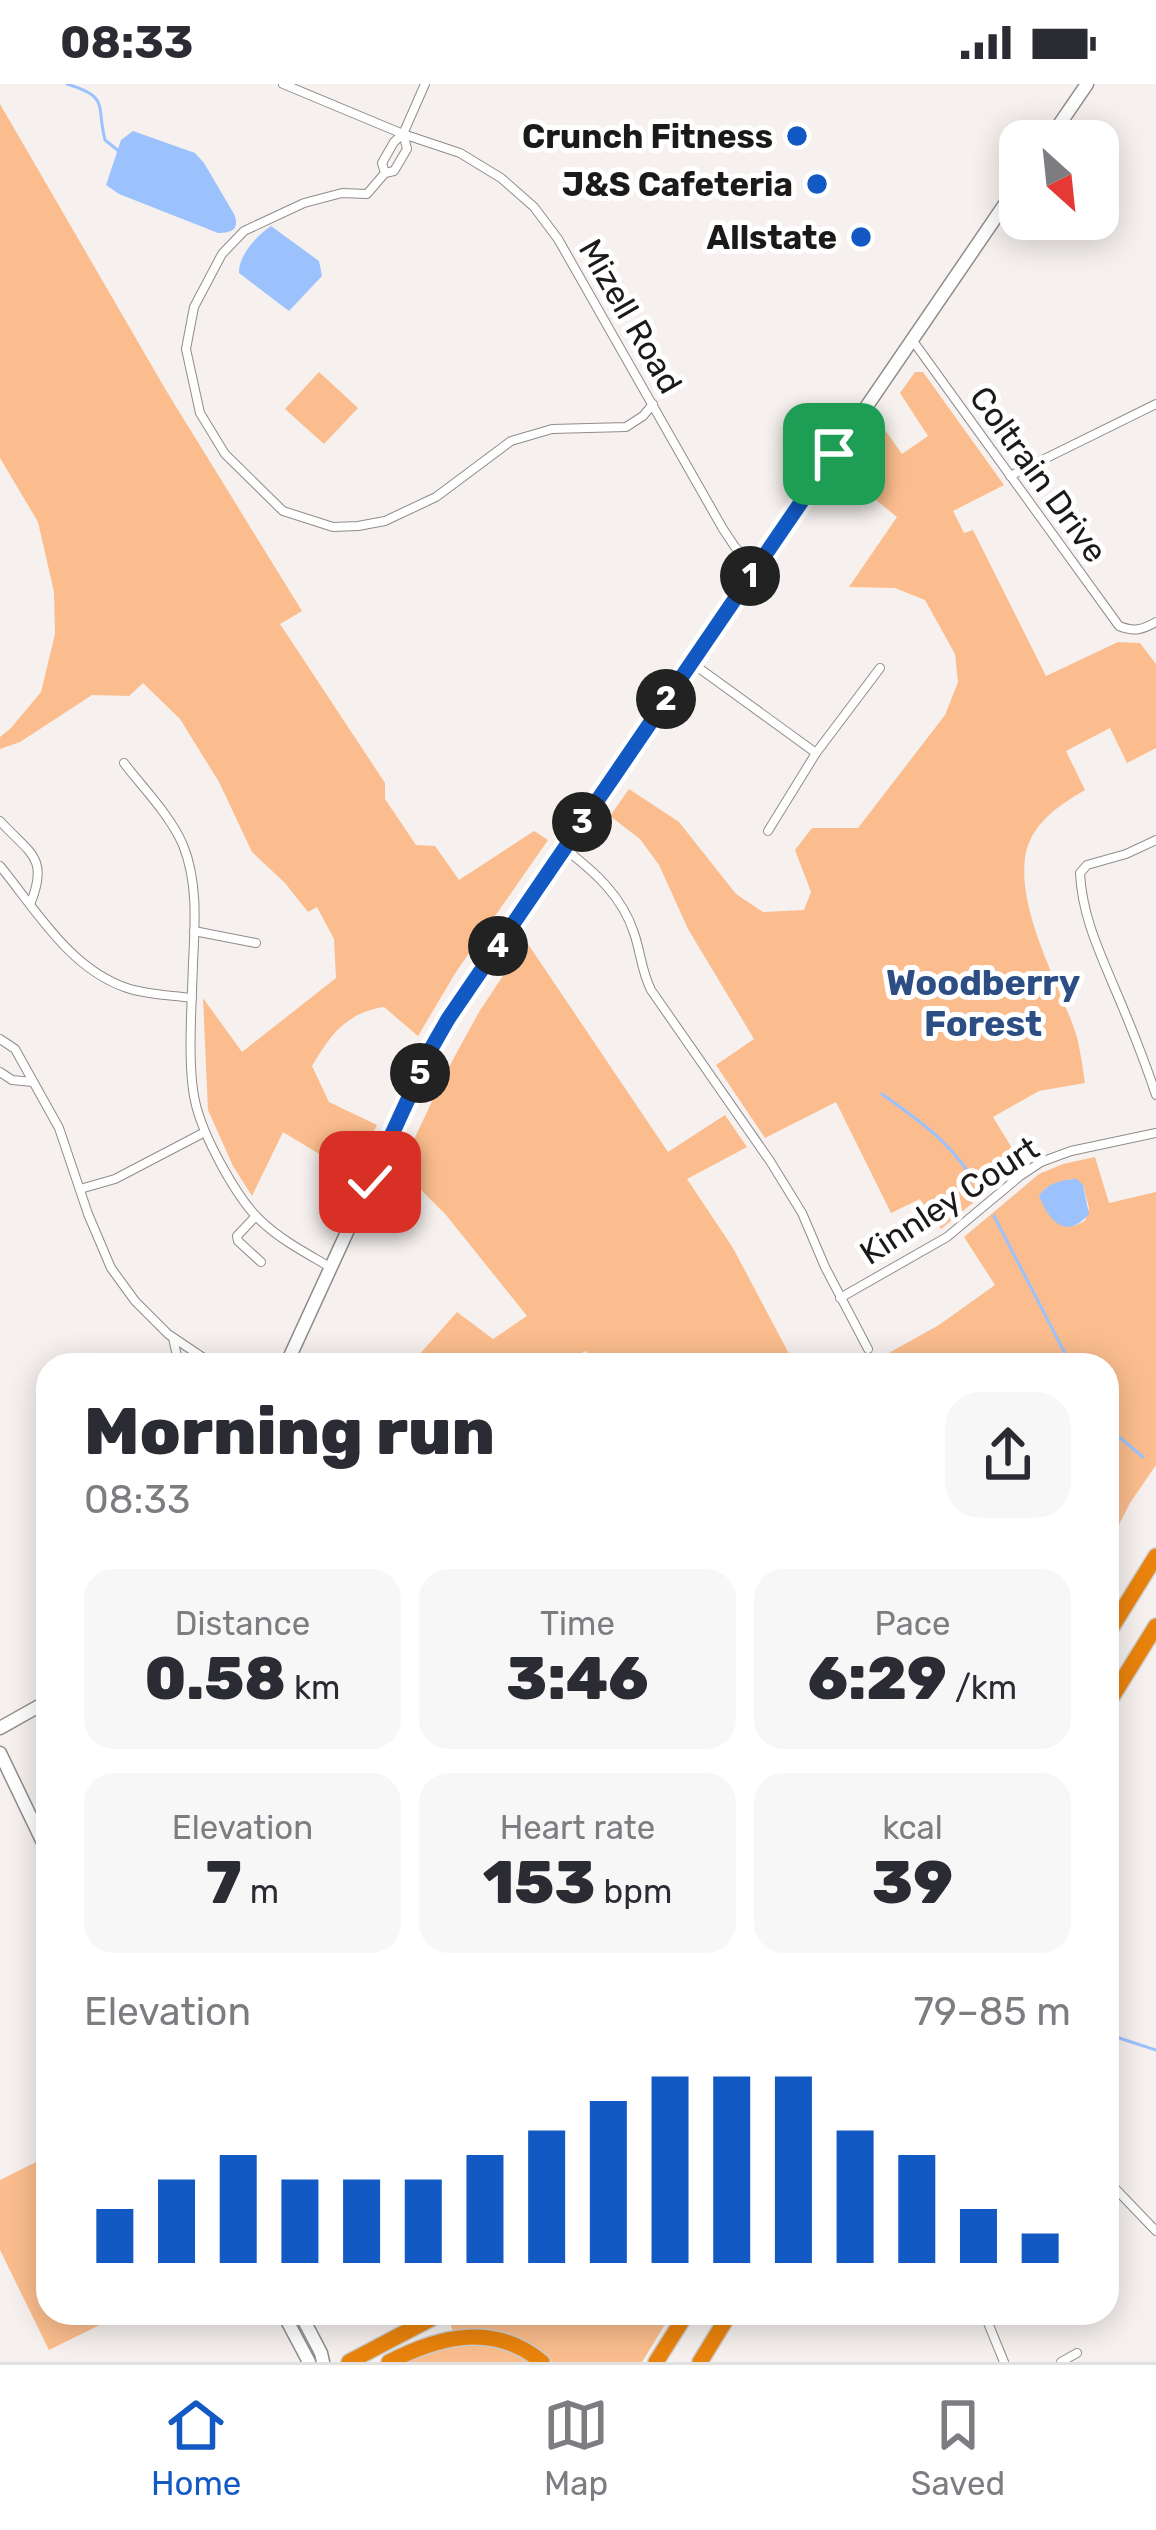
<!DOCTYPE html>
<html lang="en">
<head>
<meta charset="utf-8">
<style>
	:root { --surface:#fff; --page:#f7f7f7; --text:#2b2b33; --muted:#7c7c81; --line:#e1e1e2; --accent:#1359c4 }
	body { margin:0; font-family:Rubik,sans-serif; background:var(--page); color:var(--text); height:100vh; display:flex; flex-direction:column; font-size:45px; white-space:nowrap }
	* { box-sizing:border-box; margin:0 }
	p { font-size:39px; color:var(--muted) }
	.icon { flex:none; width:66px; height:66px; fill:none; stroke:currentColor; stroke-width:2; stroke-linecap:round; stroke-linejoin:round }
	.map { position:relative; flex:1; overflow:hidden }
	.sheet { position:absolute; left:36px; top:1269px; width:1083px; height:972px; display:flex; flex-direction:column; background:var(--surface); border-radius:36px; box-shadow:0 6px 30px #0003 }
	.sheet>* { flex:none }
	.needle { width:78px; rotate:153deg }
	.controls { position:absolute; left:999px; top:36px; display:grid; gap:24px }
	.controls a { display:grid; place-items:center; width:120px; height:120px; border-radius:24px; background:var(--surface); box-shadow:0 6px 30px #0003; font-size:60px }
	.pin { position:absolute; display:grid; place-items:center; width:102px; height:102px; color:#fff; margin:-51px; border-radius:24px; box-shadow:0 6px 18px #0006 }
	.km { position:absolute; width:60px; height:60px; margin:-30px; border-radius:50%; background:#222; color:#fff; font-size:33px; line-height:60px; text-align:center }
	.round { display:grid; place-items:center; flex:none; width:126px; height:126px; border-radius:36px; background:var(--page) }
	.summary { display:flex; align-items:center; justify-content:space-between; height:204px; padding:0 48px }
	h1 { font-size:66px; font-weight:800; line-height:90px }
	.stats { display:grid; grid-template-columns:repeat(3,1fr); gap:18px; height:204px; padding:12px 48px }
	.stats div { display:grid; align-content:center; border-radius:30px; background:var(--page); text-align:center }
	.stats b { font-size:60px; font-weight:800 }
	.stats small { font-size:33px; font-weight:400 }
	.stats p { font-size:33px }
	.chart { height:336px; padding:24px 48px }
	.chart p { display:flex; justify-content:space-between }
	.chart svg { width:100%; height:216px; margin-top:12px; stroke:var(--accent); stroke-width:6 }
	.status { display:flex; justify-content:space-between; align-items:center; height:84px; padding:0 60px; background:var(--surface); direction:ltr }
	.status svg { height:33px; fill:currentColor }
	.dock { display:flex; justify-content:space-around; align-items:center; height:168px; border-top:3px solid var(--line); background:var(--surface); font-size:33px; color:var(--muted) }
	.dock a { display:grid; justify-items:center; gap:6px }
	.dock .current { color:var(--accent) }
	.map>svg:first-child { display:block }
</style>
</head>
<body>
<div class="status"><b>08:33</b><svg viewBox="0 0 49 12"><path d="M0 12V9h3v3zM5 12V6h3v6zM10 12V3h3v9zM15 12V0h3v12zM26 1h20v11H26zM47 4h2v5h-2z"/></svg></div>
<div class="map">
<svg width="1156" height="2278" viewBox="0 0 1156 2278">
	<rect width="100%" height="100%" fill="#f6f1ee"/>
	<g fill="#fbbd8d" fill-rule="evenodd">
		<path d="M0 20 167 308 302 527 280 540 385 699V715L416 761 435 762 459 796 534 747 548 756 456 888 418 952 384 923C346 929 331 950 312 982L329 1018 377 1041 352 1090 283 1048 252 1112 233 1082 208 1026 203 914 242 968 336 894 334 855 317 823 308 828 285 799 252 768 219 698 180 635 143 599 129 612 92 611 20 658 0 665V653L11 644 41 608 55 550 54 508 38 438 0 374Z"/>
		<polygon points="319,288 358,324 324,360 285,325"/>
		<path d="M915 288H923L1004 401 953 427 964 449 973 446 1046 592 1118 558 1140 559 1156 580V664L1127 679 1110 644 1066 667 1085 706C1058 722 1030 740 1025 774 1018 826 1056 895 1074 944 1080 961 1082 980 1085 999L1039 1007 993 1033 1021 1079 941 1145 920 1115 891 1129 836 1018 765 1054 716 981 754 955 688 845 659 781 640 755 610 732 629 705 679 738 736 810 763 828 804 826 811 808 795 766 812 744H858L945 631 958 598 955 570 925 516 895 504 849 503 897 433 844 390 880 339 902 370 928 352 900 309Z"/>
		<polygon points="526,857 668,1068 725,1031 747,1063 687,1095 733,1164 795,1281 597,1281 586,1267 557,1281 410,1281 457,1228 493,1255 527,1232 446,1131 400,1085 444,992 479,928"/>
		<path d="M1095 1073 1109 1119 1156 1108V1381L1130 1419 1107 1464V1281H867L939 1241 995 1201 964 1153 1039 1090 1063 1080ZM1070 1095 1083 1101 1089 1124 1085 1137 1074 1142 1039 1112 1045 1105Z"/>
		<polygon points="48,2072 48,2229 124,2229 49,2266 0,2166 0,2096"/>
		<polygon points="463,2229 672,2229 642,2278 552,2278 528,2260 503,2249 475,2245 453,2248 449,2236"/>
		<path d="M477 2260C496 2262 512 2266 528 2278H407L434 2267Z"/>
	</g>
	<g fill="#9cc2fe">
		<path d="M133 47 195 69 204 79 234 130C240 145 232 149 218 149L119 110 106 101 121 56Z"/>
		<path d="M271 142 319 177 322 192 289 227 239 189C238 172 257 151 271 142Z"/>
		<path d="M1077 1095 1083 1101 1089 1130C1066 1157 1049 1137 1039 1112 1046 1100 1063 1095 1077 1095Z"/>
	</g>
	<g fill="none" stroke-linecap="round" stroke-linejoin="round">
		<g stroke="#9cc2fe" stroke-width="3">
			<path d="M67 0C110 13 96 21 105 56L120 68"/>
			<path d="M882 1010C925 1041 952 1059 980 1106"/>
			<polyline points="994,1132 1071,1281"/>
			<polyline points="1107,1343 1143,1373"/>
			<polyline points="1107,1950 1156,1966"/>
		</g>
		<defs>
			<g id="minor">
				<polyline points="283,0 403,50 460,69 501,94 534,123 558,155 723,445 735,463 756,483"/>
				<polyline points="404,52 407,65 394,87 385,89 382,79 394,58 403,50 425,0"/>
				<polyline points="385,89 367,110 342,109 304,119 244,147 222,170 194,223 186,265 200,329 225,370 283,427 333,443 358,442 385,437 436,413 511,357 552,345 626,343 643,332 653,320"/>
				<path d="M913 257 1119 542C1134 548 1142 546 1156 538"/>
				<polyline points="1010,392 1156,320"/>
				<polyline points="692,579 816,669"/>
				<path d="M124 679C143 704 170 731 183 761 198 798 195 840 193 879 192 918 187 981 195 1017 202 1050 236 1114 261 1137 281 1156 306 1169 330 1183"/>
				<path d="M0 737C29 769 49 773 31 818"/>
				<polyline points="768,747 816,669 880,584"/>
				<path d="M1156 756 1126 770 1087 781 1080 789C1082 831 1099 867 1115 905 1130 940 1144 975 1156 1011"/>
				<path d="M565 765C595 788 622 812 634 849 641 869 641 886 651 906L770 1077 802 1129 825 1183 868 1265"/>
				<path d="M0 782C36 826 70 885 127 904 148 911 170 911 192 914"/>
				<polyline points="194,847 256,859"/>
				<polyline points="0,955 15,965 59,1044 88,1130 111,1184 135,1217 168,1250 214,1281"/>
				<polyline points="0,988 12,996 33,998"/>
				<polyline points="80,1105 115,1095 205,1048"/>
				<polyline points="256,1132 237,1152 238,1157 261,1178"/>
				<polyline points="840,1214 947,1153 1020,1092 1041,1078 1071,1067 1156,1049"/>
				<polyline points="173,1254 179,1281"/>
				<polyline points="1107,2096 1156,2147"/>
				<polyline points="984,2229 1004,2278"/>
				<polyline points="1061,2278 1077,2269"/>
			</g>
			<g id="secondary">
				<polyline points="1048,57 1087,0"/>
				<polyline points="286,1281 420,989 448,935 1020,98"/>
				<polyline points="0,1644 48,1617"/>
				<polyline points="0,1669 48,1769"/>
				<polyline points="283,2229 309,2278"/>
				<polyline points="300,2229 321,2269 323,2278"/>
			</g>
			<g id="motorway">
				<polyline points="1107,1551 1156,1472"/>
				<polyline points="1107,1621 1156,1542"/>
				<polyline points="349,2278 442,2229"/>
				<path d="M389 2278C440 2252 494 2238 542 2278"/>
				<polyline points="656,2278 687,2229"/>
				<polyline points="700,2278 730,2229"/>
			</g>
		</defs>
		<use href="#minor" stroke="#908c89" stroke-width="10"/>
		<use href="#secondary" stroke="#908c89" stroke-width="15"/>
		<use href="#motorway" stroke="#cdcdcc" stroke-width="18"/>
		<use href="#minor" stroke="#fff" stroke-width="8"/>
		<use href="#secondary" stroke="#fff" stroke-width="12"/>
		<use href="#motorway" stroke="#ea830c" stroke-width="15"/>
	</g>
	<g fill="none" stroke-linecap="round" stroke-linejoin="round">
		<defs>
			<polyline id="route" points="370,1098 432,963 448,935 834,370"/>
		</defs>
		<use href="#route" stroke="#fff" stroke-width="24"/>
		<use href="#route" stroke="#1359c4" stroke-width="15"/>
	</g>
	<g fill="#1359c4" stroke="#fff" stroke-width="4.5">
		<circle cx="797" cy="52" r="12"/>
		<circle cx="817" cy="100" r="12"/>
		<circle cx="861" cy="153" r="12"/>
	</g>
	<g text-anchor="middle" stroke-width="10" stroke-linejoin="round" paint-order="stroke">
		<g font-size="33" font-weight="bold" fill="#1b1a19" stroke="#fff" text-anchor="end">
			<text x="773" y="64">Crunch Fitness</text>
			<text x="793" y="112">J&amp;S Cafeteria</text>
			<text x="837" y="165">Allstate</text>
		</g>
		<g font-size="33" fill="#1b1a19" stroke="#fff">
			<text transform="translate(631 232) rotate(60)" y="12">Mizell Road</text>
			<text transform="translate(1039 390) rotate(54)" y="12">Coltrain Drive</text>
			<text transform="translate(949 1116) rotate(-33)" y="12">Kinnley Court</text>
		</g>
		<g font-size="36" font-weight="bold" fill="#2c4e85" stroke="#fff">
			<text x="983" y="911">Woodberry<tspan x="983" dy="41">Forest</tspan></text>
		</g>
	</g>
</svg>
<div class="controls">
<a><svg class="needle" viewBox="-14 -14 28 28"><path d="M0-13l5 13h-10z" fill="#e53935"/><path d="M0 13l5-13h-10z" fill="#7c7c81"/></svg></a>
</div>
<div class="pin" style="left:834px;top:370px;background:#1e9e55"><svg class="icon" aria-label="arrive" viewBox="0 0 24 24"><path d="M6 21V4h12l-3 4 3 4H6"/></svg></div>
<div class="pin" style="left:370px;top:1098px;background:#d93025"><svg class="icon" aria-label="check" viewBox="0 0 24 24"><path d="M5 12l5 5 9-10"/></svg></div>
<b class="km" style="left:750px;top:492px">1</b>
<b class="km" style="left:666px;top:615px">2</b>
<b class="km" style="left:582px;top:738px">3</b>
<b class="km" style="left:498px;top:862px">4</b>
<b class="km" style="left:420px;top:989px">5</b>
<section class="sheet">
<div class="summary"><div><h1>Morning run</h1><p>08:33</p></div><a class="round"><svg class="icon" aria-label="share" viewBox="0 0 24 24"><path d="M12 15V3M7 8l5-5 5 5M5 13v7h14v-7"/></svg></a></div>
<div class="stats">
<div><p>Distance</p><b>0.58<small> km</small></b></div>
<div><p>Time</p><b>3:46</b></div>
<div><p>Pace</p><b>6:29<small> /km</small></b></div>
</div>
<div class="stats">
<div><p>Elevation</p><b>7<small> m</small></b></div>
<div><p>Heart rate</p><b>153<small> bpm</small></b></div>
<div><p>kcal</p><b>39</b></div>
</div>
<div class="chart"><p><span>Elevation</span>79–85 m</p>
<svg viewBox="0 0 160 44" preserveAspectRatio="none"><path d="M5 44V33M15 44V27M25 44V22M35 44V27M45 44V27M55 44V27M65 44V22M75 44V17M85 44V11M95 44V6M105 44V6M115 44V6M125 44V17M135 44V22M145 44V33M155 44V38"/></svg>
</div>
</section>
</div>
<nav class="dock">
<a class="current"><svg class="icon" aria-label="home" viewBox="0 0 24 24"><path d="M3 11l9-7 9 7M6 9v11h12V9"/></svg>Home</a>
<a><svg class="icon" aria-label="map" viewBox="0 0 24 24"><path d="M3 6l6-2 6 2 6-2v14l-6 2-6-2-6 2zM9 4v14M15 6v14"/></svg>Map</a>
<a><svg class="icon" aria-label="saved" viewBox="0 0 24 24"><path d="M7 4h10v16l-5-4-5 4z"/></svg>Saved</a>
</nav>
</body>
</html>
